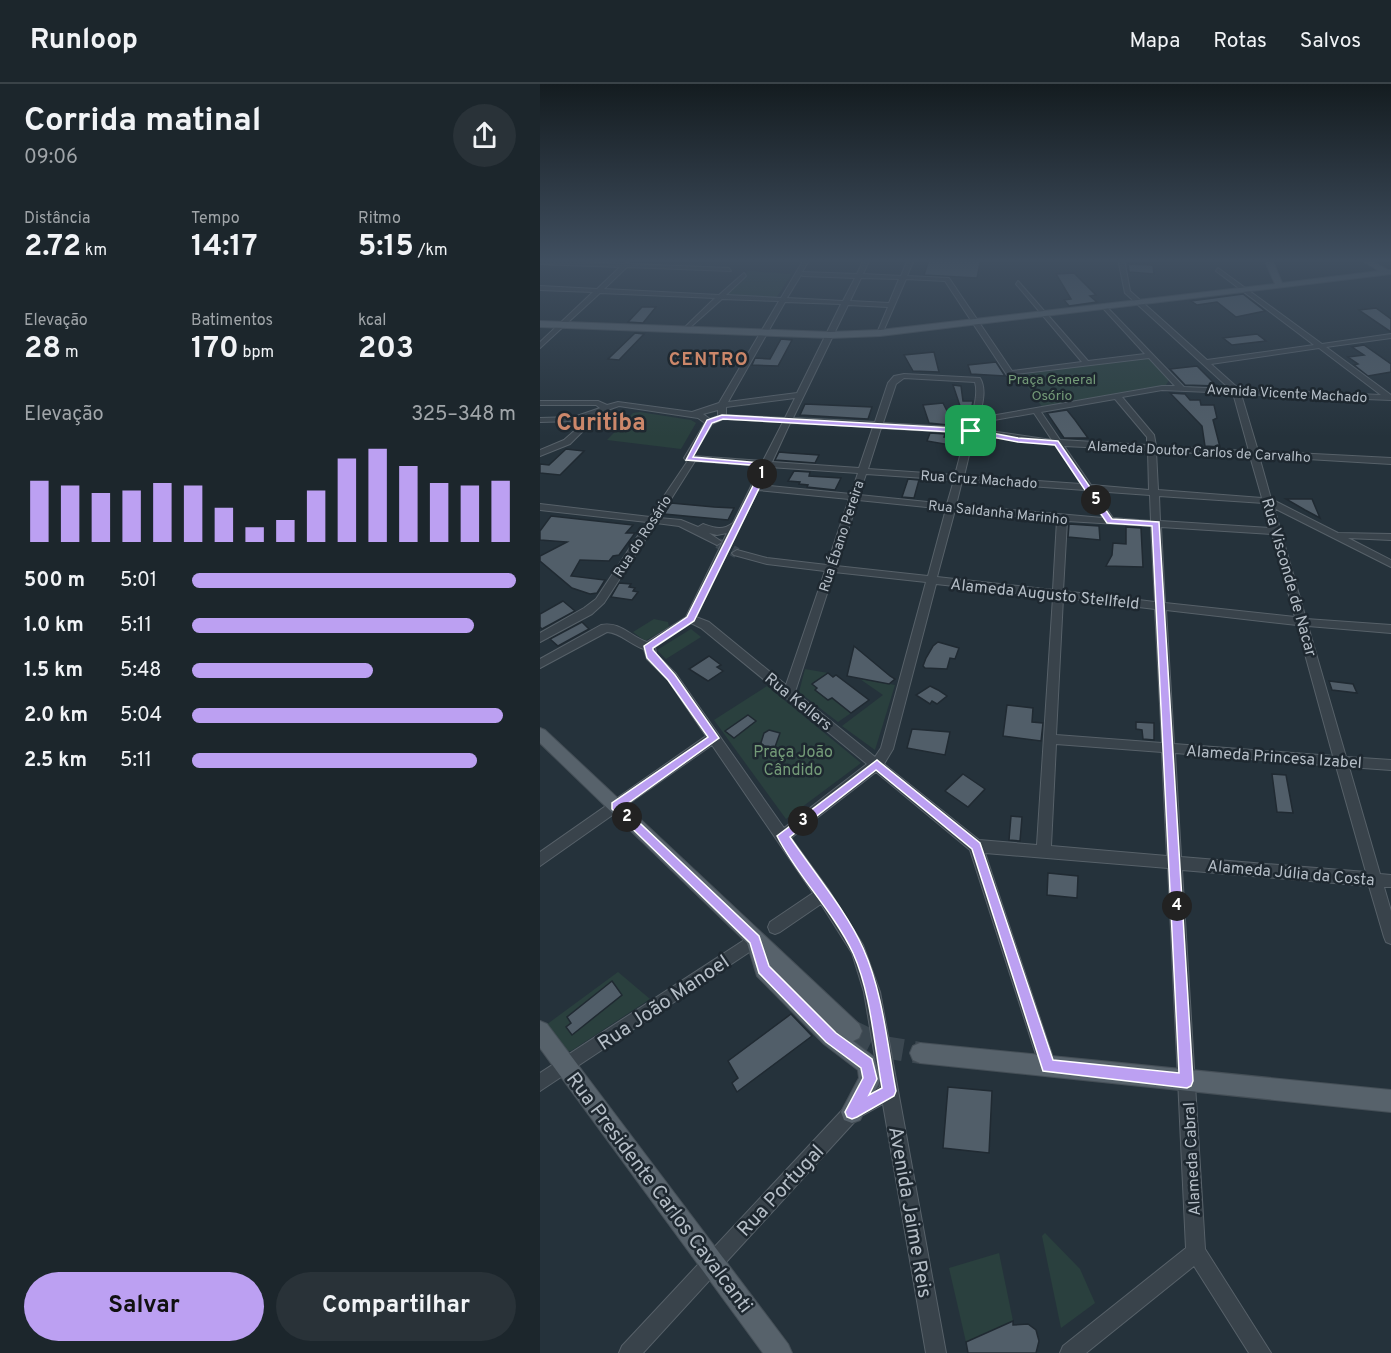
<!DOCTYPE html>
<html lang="pt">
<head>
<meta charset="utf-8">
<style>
	:root { --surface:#1c262c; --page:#293238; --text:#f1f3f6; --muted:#a0a5a9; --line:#3a4348; --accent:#bca0f2 }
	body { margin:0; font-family:Overpass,sans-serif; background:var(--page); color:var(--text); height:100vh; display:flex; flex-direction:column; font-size:22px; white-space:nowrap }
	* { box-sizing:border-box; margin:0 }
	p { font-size:20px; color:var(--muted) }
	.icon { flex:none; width:33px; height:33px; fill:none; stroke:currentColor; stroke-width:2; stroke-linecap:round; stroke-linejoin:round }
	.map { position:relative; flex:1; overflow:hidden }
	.side { display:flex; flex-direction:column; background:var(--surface); width:540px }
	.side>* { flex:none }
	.pin { position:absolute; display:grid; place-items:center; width:51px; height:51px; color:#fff; margin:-26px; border-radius:12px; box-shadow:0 3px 9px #0006 }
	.km { position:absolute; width:30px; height:30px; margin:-15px; border-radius:50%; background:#222; color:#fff; font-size:16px; line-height:30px; text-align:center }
	.round { display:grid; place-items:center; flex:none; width:63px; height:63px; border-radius:32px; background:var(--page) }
	.head { display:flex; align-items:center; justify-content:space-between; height:102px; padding:0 24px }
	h1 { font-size:33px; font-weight:700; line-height:45px }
	.figures { display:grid; grid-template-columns:repeat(3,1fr); gap:9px; height:102px; padding:6px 24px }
	.figures div { display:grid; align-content:center }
	.figures b { font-size:30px; font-weight:700 }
	.figures small { font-size:16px; font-weight:400 }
	.figures p { font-size:16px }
	.chart { height:168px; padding:12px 24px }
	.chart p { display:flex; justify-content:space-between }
	.chart svg { width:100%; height:108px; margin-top:6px; stroke:var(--accent); stroke-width:6 }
	.cta { display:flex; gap:12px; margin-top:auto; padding:12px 24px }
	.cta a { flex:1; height:69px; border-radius:36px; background:var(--accent); color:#111; font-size:24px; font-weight:700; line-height:69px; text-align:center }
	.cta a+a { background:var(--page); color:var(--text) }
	ul { padding:0 24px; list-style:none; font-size:20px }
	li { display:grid; grid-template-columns:96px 72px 1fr; align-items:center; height:45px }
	li i { height:15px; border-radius:8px; background:var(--accent) }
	header { display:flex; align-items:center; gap:36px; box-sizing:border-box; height:84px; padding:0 30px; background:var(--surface); border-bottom:2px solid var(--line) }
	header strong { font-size:28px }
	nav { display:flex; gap:33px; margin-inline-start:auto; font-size:21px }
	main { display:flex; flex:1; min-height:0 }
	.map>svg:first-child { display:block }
</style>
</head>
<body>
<header>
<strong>Runloop</strong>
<nav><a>Mapa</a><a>Rotas</a><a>Salvos</a></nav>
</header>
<main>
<section class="side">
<div class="head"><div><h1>Corrida matinal</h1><p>09:06</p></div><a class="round"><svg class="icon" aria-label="share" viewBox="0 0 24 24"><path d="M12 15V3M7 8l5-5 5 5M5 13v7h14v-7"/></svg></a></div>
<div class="figures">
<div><p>Distância</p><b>2.72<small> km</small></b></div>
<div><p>Tempo</p><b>14:17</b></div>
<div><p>Ritmo</p><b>5:15<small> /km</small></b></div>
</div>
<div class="figures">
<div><p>Elevação</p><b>28<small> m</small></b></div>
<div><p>Batimentos</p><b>170<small> bpm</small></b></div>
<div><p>kcal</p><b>203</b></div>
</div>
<div class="chart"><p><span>Elevação</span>325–348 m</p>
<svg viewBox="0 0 160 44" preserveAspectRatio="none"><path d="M5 44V19M15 44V21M25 44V24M35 44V23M45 44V20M55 44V21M65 44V30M75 44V38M85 44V35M95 44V23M105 44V10M115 44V6M125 44V13M135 44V20M145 44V21M155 44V19"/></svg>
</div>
<ul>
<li><b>500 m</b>5:01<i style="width:100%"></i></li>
<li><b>1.0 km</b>5:11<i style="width:87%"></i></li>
<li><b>1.5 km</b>5:48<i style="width:56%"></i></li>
<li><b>2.0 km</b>5:04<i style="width:96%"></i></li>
<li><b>2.5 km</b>5:11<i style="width:88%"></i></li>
</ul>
<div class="cta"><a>Salvar</a><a>Compartilhar</a></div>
</section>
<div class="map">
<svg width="851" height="1269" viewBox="0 0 851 1269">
	<rect width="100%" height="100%" fill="#25323b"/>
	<g fill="#2a403e" fill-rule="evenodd">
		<polygon points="208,187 252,190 236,214 185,211"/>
		<polygon points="603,273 610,275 629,296 626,301 504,322 503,324 479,291"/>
		<polygon points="100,328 151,336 156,339 141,365 67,356 93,329"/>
		<polygon points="114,535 128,538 129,543 105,557 93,548"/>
		<polygon points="151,545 161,553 126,575 117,566"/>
		<polygon points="265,585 288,589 272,599 277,604 275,606 288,616 292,614 311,629 298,638 259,608"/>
		<polygon points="320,595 355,601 335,666 302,642 343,611"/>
		<polygon points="227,602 321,679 246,735 174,636"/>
		<path d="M78 888 110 915 31 967H25L6 941ZM71 898 81 911 32 951 26 943 31 939 27 933Z"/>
		<polygon points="505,1149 540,1185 555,1219 521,1244 502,1152"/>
		<polygon points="459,1169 473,1237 426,1258 409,1184"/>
	</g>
	<g fill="#515e69" stroke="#202a32" stroke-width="1.5">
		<polygon points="389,175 441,175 437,194 384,191"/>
		<polygon points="588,180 613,181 614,190 589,188"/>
		<polygon points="534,189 556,211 550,212 557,218 529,222 524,216 531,215 516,190"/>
		<polygon points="703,210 725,227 696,233 677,218 657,221 651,217"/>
		<polygon points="102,223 116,223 103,239 88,238"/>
		<polygon points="836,224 851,235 851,248 819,226"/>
		<polygon points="95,249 104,250 79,276 68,275"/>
		<polygon points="717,250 726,257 692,261 683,254"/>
		<polygon points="241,255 252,256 238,282 212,281 215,274 230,275"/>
		<polygon points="824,261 851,280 851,288 828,292 814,281 818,280 808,273 824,271 812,263"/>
		<polygon points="394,268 399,288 373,287 364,271"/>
		<polygon points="456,278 465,292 431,290 428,281"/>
		<polygon points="657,282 677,302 645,301 630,285"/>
		<polygon points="413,301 421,302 423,317 433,317 431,327 421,325"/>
		<polygon points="630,309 645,310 650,316 660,316 661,321 674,321 677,334 673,336 680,363 665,362 662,342"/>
		<polygon points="403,319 413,339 408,341 389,339 383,321"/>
		<polygon points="265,320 332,323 328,335 260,331"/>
		<polygon points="527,326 535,336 548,354 524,354 507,329"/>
		<polygon points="390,349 405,350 404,353 412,353 410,361 387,357"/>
		<polygon points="26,365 44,367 20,391 0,389 0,380 9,381"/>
		<polygon points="239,368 250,369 279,371 275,379 235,376"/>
		<polygon points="254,387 270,388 269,392 301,394 295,406 267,403 268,401 259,400 260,398 248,397"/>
		<polygon points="368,395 379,396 374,414 362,413"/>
		<polygon points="746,415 772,415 780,434 765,426"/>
		<polygon points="131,419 174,423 194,424 188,436 124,430"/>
		<polygon points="11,432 93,441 86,449 95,449 79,471 73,472 69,477 40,476 31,492 65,496 57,509 50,510 32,504 0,477 0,472 27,458 0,456 0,447"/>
		<polygon points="529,440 559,442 560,456 528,453"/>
		<polygon points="586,443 601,444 603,483 566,482 572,471 573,459 586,460"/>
		<polygon points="79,499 91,500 89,503 95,504 93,507 98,508 92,516 71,513"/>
		<polygon points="23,517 35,527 2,545 0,543 0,530"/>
		<polygon points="42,538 49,545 18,562 10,555"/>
		<polygon points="398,558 419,564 415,575 410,574 407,585 385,584 383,582 386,574 393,562"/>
		<polygon points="314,562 350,592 355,595 349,600 307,592"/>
		<polygon points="169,572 181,581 177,583 183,587 168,597 149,585"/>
		<polygon points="288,589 293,593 296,591 329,616 311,629 292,614 288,616 275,606 277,604 272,600"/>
		<polygon points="789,597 813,600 817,609 792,606"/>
		<polygon points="390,602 398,606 407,612 397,620 392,617 390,620 376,611"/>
		<polygon points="467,621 493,624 492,638 503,639 501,657 463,652"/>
		<polygon points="208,631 216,637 194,654 185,647"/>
		<polygon points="596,638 614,639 614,656 603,655 602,646 596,645"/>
		<polygon points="372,645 410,648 405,671 367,664"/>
		<polygon points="229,646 240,649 235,663 220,662 224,649"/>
		<polygon points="423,690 445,705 428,723 405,707"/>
		<polygon points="732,690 746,691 753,729 737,728"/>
		<polygon points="471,732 482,733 480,757 469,756"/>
		<polygon points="508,789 538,792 537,814 507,811"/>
		<polygon points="72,897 82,911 32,951 26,943 31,939 27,933"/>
		<polygon points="251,930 272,952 197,1008 192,999 198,994 188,977"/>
		<polygon points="408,1003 452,1007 449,1069 403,1064"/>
		<polygon points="473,1237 473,1241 488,1240 496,1246 499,1257 496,1269 428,1269 426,1258"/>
	</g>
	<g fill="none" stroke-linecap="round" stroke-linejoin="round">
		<polyline stroke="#3b4750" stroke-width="8" stroke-dasharray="8 4.5" stroke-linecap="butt" points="177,458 181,460"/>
		<polyline stroke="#3b4750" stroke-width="11" stroke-dasharray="11 5" stroke-linecap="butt" points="178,459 197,469"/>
		<polyline stroke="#3b4750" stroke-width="22" stroke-dasharray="22 11" stroke-linecap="butt" points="312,947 344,963 380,969"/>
		<defs>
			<g id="minor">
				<path d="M264 175H270L262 188 317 190 324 175H330L323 190 361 192 368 175H374L367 192 409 194 472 287 542 278 476 200 478 197 548 277 605 270 562 223 561 222 564 220 644 303 690 305 585 209 578 175H584L590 207 667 276 774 261 676 187 678 184 782 260 851 250V254L786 263 851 311V316L701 310 718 367 851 374V380L719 372 731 415 798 449 851 450V456L808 454 851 476V483L734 424 766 535 851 541V549L768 542 806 673 851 676V686L809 683 840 790 851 791V803H844L851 827V860L846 858 844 853 829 802 642 786 665 1165 731 1269H709L654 1182 546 1269H520L523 1262 646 1164 628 784 445 769 516 983 514 989 508 991 502 989 500 983 430 766 336 688 251 754 288 805 323 861 340 908 406 1269H386L343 1020 318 1034 103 1269H79L82 1262 306 1022 340 1003 324 908 312 869 281 820 240 848 235 850 230 848 228 843 230 838 273 809 172 661 0 782V768L166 652 128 596 107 575 104 565C91 561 81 549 67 548L0 584V575L61 541C80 537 91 553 107 558L146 533 187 449 177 451 169 449 182 458 177 461 139 442 116 439 64 519 52 530 0 558V549L44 524 56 515 107 438 0 426V420L110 433 147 378 144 374 165 339 158 334 79 322 62 328 30 360 0 372V366L24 356 50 333 35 337 0 338V334L34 333 60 324 56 321H0V317H58L67 321 78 318 152 328 179 319 239 217 182 215 146 247 144 246V244L175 214 60 209 0 264V258L53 208 0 206V202L57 205 80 183 0 180V176L84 180 87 178 90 180 189 184 191 187 87 183 64 205 179 211 204 189 206 192 186 211 241 214ZM261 191 263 192 315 194 303 217 247 214ZM321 194 359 195 349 219 310 217ZM366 195 405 197 467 291 609 274 635 302H622L439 334C442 321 447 306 440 294L364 290 354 292 348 299 335 338 253 334 308 221 348 223 337 249 342 250ZM245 218 301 220 257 309 188 318ZM779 264 841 311 699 305 671 280ZM364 294 435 298C439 312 432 330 428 344L343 339 356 300ZM622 306 693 309 709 367 616 362 614 351 582 313ZM255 314 245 334 186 331V323ZM575 315 607 353V361L520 356 501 328ZM178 326V332L170 335 163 330ZM494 329 512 356 436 345 437 339ZM183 335 243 338 223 377 153 372 172 340ZM250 339 333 343 319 384 232 378ZM341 344 426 349 415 391 328 385ZM434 350 515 361 541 400 424 392ZM524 362 608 366 609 406 551 401ZM616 367 710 372 722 414 618 406ZM155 377 221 382 193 439C182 447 175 444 163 440L158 443 141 436 119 434ZM229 383 318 389 311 410 220 401ZM326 390 414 396 407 420 319 411ZM422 397 545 406 563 434 416 421ZM218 406 309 415 287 481 227 474 197 466 192 469 194 471 227 480 285 487 246 601 169 538 156 533ZM554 407 610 411 611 437 573 434ZM619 412 724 419 730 444 620 437ZM318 416 406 425 388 492 296 482ZM415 426 517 436 513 506 397 493ZM527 437 611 442 615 518 523 507ZM621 443 732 450 755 533 625 519ZM294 488 386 498 341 664 335 673 255 608ZM396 500 513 513 497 761 439 756 344 680 353 665ZM523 514 615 525 622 659 516 651ZM626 526 757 541 793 672 634 660ZM151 539 161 544 327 680 244 744 136 590 116 570 115 563ZM516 660 622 668 627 772 511 762ZM635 669 796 682 826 788 641 773Z"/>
				<polygon points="215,849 220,851 222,856 220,861 0,1007 0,989"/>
			</g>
			<g id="major">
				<polygon points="724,175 732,175 742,199 839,187 820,175 829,175 848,186 851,186 851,190 340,252 290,254 0,243 0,237 290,248 340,246 735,200"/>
				<polygon points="0,644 5,646 319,940 322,947 319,954 313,957 334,973 341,995 320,1036 312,1039 304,1036 301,1028 319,994 318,986 284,960 217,892 207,859 0,659"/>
				<polygon points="0,937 7,940 248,1260 252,1269 223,1269 0,964"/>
				<polygon points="380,959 851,1006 851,1028 380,979 373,976 370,969 373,962"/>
			</g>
		</defs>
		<use href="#minor" stroke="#576169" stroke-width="2"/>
		<use href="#major" stroke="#454f57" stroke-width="2"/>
		<use href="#minor" fill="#39434b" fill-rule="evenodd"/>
		<use href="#major" fill="#57626b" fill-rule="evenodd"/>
	</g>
	<linearGradient id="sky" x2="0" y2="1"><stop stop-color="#141c20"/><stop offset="0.5" stop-color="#404f60"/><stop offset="1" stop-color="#404f60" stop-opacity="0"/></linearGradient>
	<rect width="851" height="353" fill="url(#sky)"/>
	<path fill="#bca0f2" stroke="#fff" stroke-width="1.5" fill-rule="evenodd" d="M182 331 431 345 478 354 518 357 572 435 619 438 653 997 651 1002 647 1004 503 987 432 765 336 686 250 753C273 787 307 828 323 864 343 909 347 959 356 1007L354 1012 317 1033 312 1035 307 1033 305 1028 323 994 321 984 286 958 219 889 210 859 72 725V719L168 653 128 596 107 574 104 562 147 533 223 382 146 376 167 336ZM183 335 431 349 478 358 515 361 567 439 612 442 639 989 513 976 440 759 337 676 237 752C258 793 293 827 313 869 331 909 334 960 342 1004L329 1011 337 995 332 975 296 949 229 882 219 852 83 723 179 654 135 591 113 566V564L154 537 231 380 153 373 172 339Z"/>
	<g text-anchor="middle" stroke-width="5" stroke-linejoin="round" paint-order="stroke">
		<g font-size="14" fill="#749b78" stroke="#1e2830">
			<text x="512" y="300">Praça General<tspan x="512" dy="16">Osório</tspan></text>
		</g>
		<g font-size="14" fill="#b5bec7" stroke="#1e2830">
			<text transform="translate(747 309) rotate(3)" y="5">Avenida Vicente Machado</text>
			<text transform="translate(659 367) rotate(3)" y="5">Alameda Doutor Carlos de Carvalho</text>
			<text transform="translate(439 395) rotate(4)" y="5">Rua Cruz Machado</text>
			<text transform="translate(458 428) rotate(6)" y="5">Rua Saldanha Marinho</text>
			<text transform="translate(102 452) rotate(-57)" y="5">Rua do Rosário</text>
			<text transform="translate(301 452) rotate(-72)" y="5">Rua Ébano Pereira</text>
		</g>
		<g font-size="16" fill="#b5bec7" stroke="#1e2830">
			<text transform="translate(750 493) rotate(74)" y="6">Rua Visconde de Nacar</text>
			<text transform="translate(505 509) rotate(6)" y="6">Alameda Augusto Stellfeld</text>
			<text transform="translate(259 617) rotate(39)" y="6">Rua Kellers</text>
			<text transform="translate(734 672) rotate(4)" y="6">Alameda Princesa Izabel</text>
			<text transform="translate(751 788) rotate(5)" y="6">Alameda Júlia da Costa</text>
			<text transform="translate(651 1075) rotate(-93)" y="6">Alameda Cabral</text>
		</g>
		<g font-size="16" fill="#749b78" stroke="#1e2830">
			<text x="253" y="673">Praça João<tspan x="253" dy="18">Cândido</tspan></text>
		</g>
		<g font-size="18" font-weight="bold" letter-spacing="1.5" fill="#cc876a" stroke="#1e2830">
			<text x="169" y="281">CENTRO</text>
		</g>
		<g font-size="20" fill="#b5bec7" stroke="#1e2830">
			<text transform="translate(123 918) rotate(-34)" y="7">Rua João Manoel</text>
			<text transform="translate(240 1106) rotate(-47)" y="7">Rua Portugal</text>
			<text transform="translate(120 1108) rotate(53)" y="7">Rua Presidente Carlos Cavalcanti</text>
			<text transform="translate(371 1128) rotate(80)" y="7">Avenida Jaime Reis</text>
		</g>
		<g font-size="24" font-weight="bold" fill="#cc876a" stroke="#1e2830">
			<text x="61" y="346">Curitiba</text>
		</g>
	</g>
</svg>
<div class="pin" style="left:431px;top:347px;background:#1e9e55"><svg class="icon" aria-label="arrive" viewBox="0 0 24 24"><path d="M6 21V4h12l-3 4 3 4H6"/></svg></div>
<b class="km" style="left:222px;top:390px">1</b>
<b class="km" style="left:87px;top:733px">2</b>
<b class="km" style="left:263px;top:737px">3</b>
<b class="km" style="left:637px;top:822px">4</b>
<b class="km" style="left:556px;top:416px">5</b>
</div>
</main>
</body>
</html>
